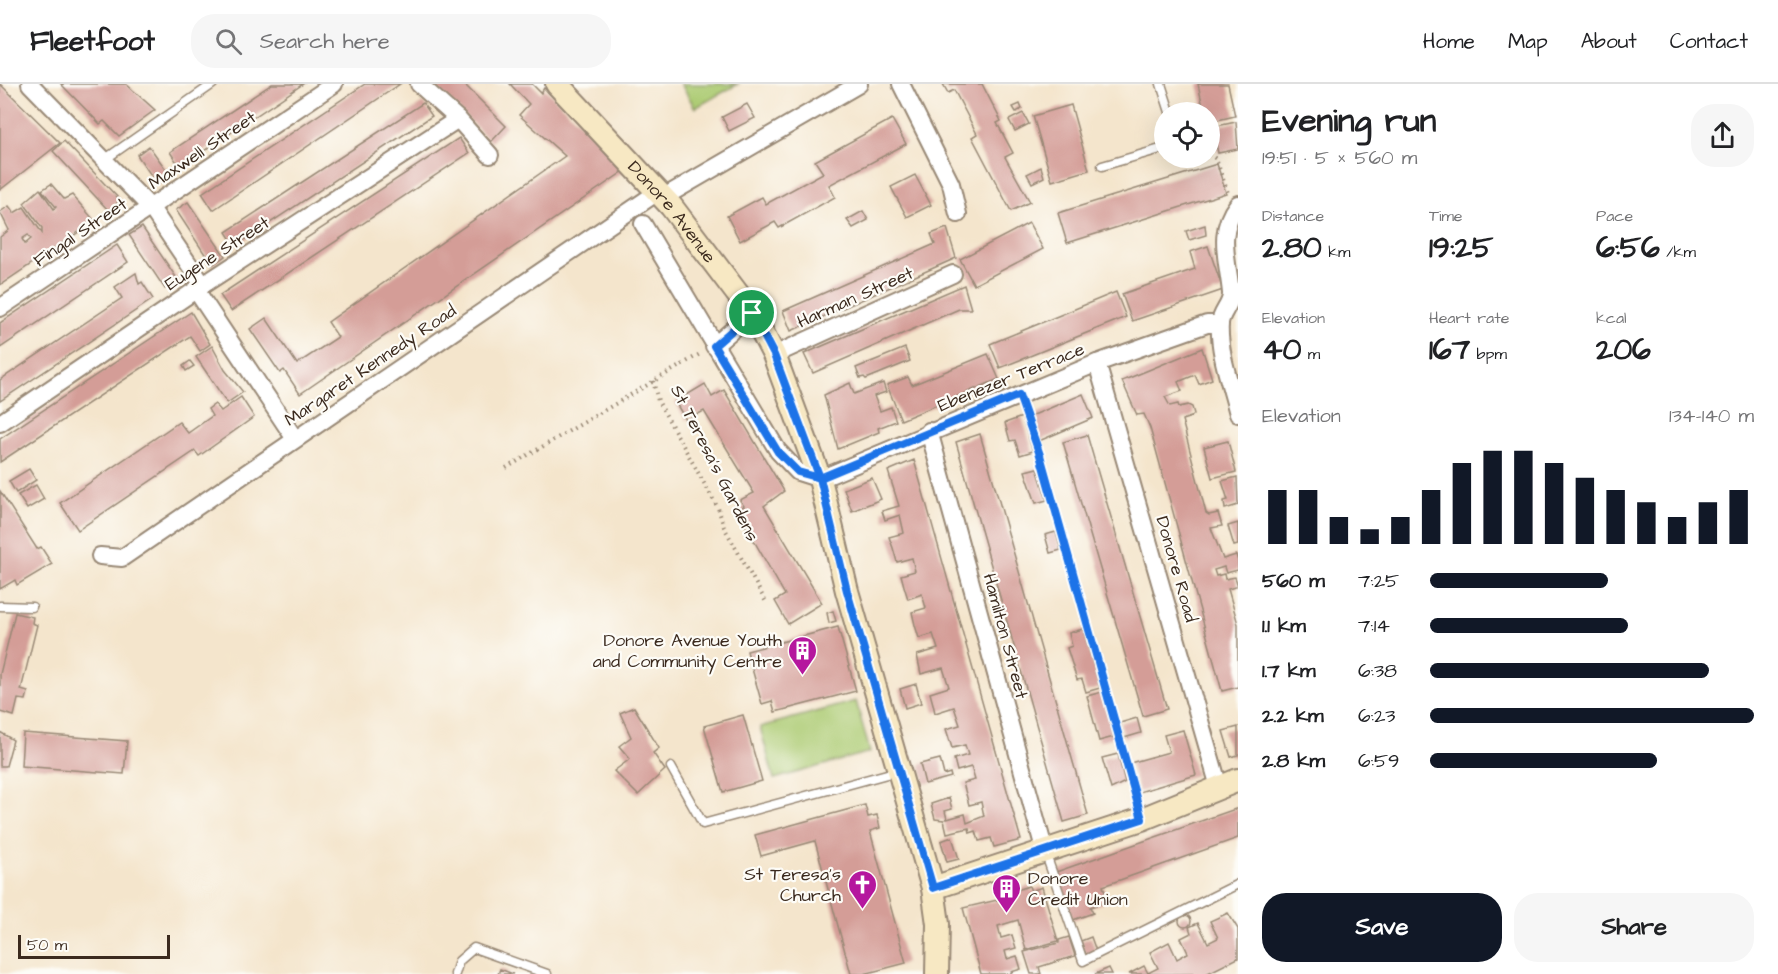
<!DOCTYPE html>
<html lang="en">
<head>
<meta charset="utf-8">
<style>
	:root { --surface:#fff; --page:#f6f6f6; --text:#202124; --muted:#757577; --line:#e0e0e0; --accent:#111827 }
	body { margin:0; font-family:"Architects Daughter",sans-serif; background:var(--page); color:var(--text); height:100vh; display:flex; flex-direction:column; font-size:22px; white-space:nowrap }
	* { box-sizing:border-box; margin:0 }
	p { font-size:20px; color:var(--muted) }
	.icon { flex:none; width:33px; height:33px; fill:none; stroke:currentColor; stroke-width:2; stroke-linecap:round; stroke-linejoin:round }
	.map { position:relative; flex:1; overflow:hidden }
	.side { display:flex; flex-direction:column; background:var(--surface); width:540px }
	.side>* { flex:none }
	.fabs { position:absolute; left:1154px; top:18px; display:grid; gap:12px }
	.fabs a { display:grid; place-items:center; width:66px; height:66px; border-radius:50%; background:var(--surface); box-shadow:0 6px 24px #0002; font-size:30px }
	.scale { position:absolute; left:18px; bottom:15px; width:152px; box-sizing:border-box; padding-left:6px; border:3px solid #3b2a1e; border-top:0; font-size:16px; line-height:21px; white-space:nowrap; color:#3b2a1e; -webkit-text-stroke:4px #fdfcf7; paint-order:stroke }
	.pin { position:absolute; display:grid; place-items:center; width:51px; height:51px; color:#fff; margin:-26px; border:3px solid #fff; border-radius:50%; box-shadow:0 2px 6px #0007 }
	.round { display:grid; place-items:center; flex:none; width:63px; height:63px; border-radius:24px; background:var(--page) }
	.overview { display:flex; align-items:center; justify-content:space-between; height:102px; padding:0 24px }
	h1 { font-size:33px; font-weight:700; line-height:45px }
	.figures { display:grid; grid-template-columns:repeat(3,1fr); gap:9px; height:102px; padding:6px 24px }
	.figures div { display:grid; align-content:center }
	.figures b { font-size:30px; font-weight:700 }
	.figures small { font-size:16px; font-weight:400 }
	.figures p { font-size:16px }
	.chart { height:168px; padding:12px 24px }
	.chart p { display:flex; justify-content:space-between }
	.chart svg { width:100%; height:108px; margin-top:6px; stroke:var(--accent); stroke-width:6 }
	.primary-button { display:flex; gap:12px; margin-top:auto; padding:12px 24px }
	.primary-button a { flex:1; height:69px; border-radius:24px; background:var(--accent); color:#fff; font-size:24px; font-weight:700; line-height:69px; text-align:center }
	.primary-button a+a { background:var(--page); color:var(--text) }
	ul { padding:0 24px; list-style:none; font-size:20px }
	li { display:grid; grid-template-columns:96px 72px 1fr; align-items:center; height:45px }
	li i { height:15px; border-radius:8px; background:var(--accent) }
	header { display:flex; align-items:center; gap:36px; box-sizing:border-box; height:84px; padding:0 30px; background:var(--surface); border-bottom:2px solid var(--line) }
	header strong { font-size:28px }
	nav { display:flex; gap:33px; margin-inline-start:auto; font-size:21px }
	.search { width:420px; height:54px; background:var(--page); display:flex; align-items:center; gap:15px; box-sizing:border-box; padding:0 21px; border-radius:24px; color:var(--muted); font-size:22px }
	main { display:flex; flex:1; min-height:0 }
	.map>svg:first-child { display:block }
</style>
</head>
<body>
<header>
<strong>Fleetfoot</strong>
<div class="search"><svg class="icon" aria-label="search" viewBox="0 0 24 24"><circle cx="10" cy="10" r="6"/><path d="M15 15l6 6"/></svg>Search here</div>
<nav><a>Home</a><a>Map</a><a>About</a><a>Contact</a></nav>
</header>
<main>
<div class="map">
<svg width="1238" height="890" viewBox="0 0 1238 890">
	<rect width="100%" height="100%" fill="#fdfcf7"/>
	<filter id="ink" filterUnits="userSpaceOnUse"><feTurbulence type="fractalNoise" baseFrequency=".0167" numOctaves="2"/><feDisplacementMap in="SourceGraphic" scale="12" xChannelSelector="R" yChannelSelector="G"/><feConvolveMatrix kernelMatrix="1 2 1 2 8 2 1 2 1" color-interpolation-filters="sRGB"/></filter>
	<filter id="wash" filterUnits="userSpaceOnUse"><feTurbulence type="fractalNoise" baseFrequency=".008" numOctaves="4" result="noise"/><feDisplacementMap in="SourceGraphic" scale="24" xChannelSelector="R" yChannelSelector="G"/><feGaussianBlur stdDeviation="1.35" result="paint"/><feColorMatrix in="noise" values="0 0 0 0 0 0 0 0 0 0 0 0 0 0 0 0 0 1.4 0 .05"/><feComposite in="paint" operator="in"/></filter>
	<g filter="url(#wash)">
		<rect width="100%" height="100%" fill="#f4e5cc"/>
		<g fill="#abca71" stroke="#737a48" stroke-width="1.5">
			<polygon points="681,0 738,0 695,24"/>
			<polygon points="856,617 870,668 774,695 760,643"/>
		</g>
		<g id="blocks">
			<g fill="#d49d97" fill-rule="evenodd">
				<polygon points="0,0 60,59 0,106"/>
				<polygon points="61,0 126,0 155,26 119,52 104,37 100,40"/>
				<polygon points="272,0 303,0 180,83 170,68"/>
				<polygon points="365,0 400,0 213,126 202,109"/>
				<polygon points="433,0 464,0 506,42 491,58"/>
				<polygon points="510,0 532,0 541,9 544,4 627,85 300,310 284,286 280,289 250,245 266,234 297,280 338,253 328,238 565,72 519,31 529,20"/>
				<polygon points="943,0 982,0 1001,37 997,39 1013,69 1005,73 1030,118 1011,127 972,53 977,50 954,6 948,9"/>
				<polygon points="1198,0 1228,0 1235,32 1209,38 1209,28 1204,28"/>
				<polygon points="423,19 432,32 235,162 226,148"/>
				<polygon points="747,20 755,34 729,47 722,33"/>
				<polygon points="1020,20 1022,25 1016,28 1013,23"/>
				<polygon points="1071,21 1089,86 1052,97 1033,32"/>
				<polygon points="1023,29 1029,40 1015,47 1009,36"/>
				<polygon points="892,35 906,60 829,101 835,113 779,144 775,138 740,157 727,132 762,113 766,120 823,89 815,77"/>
				<polygon points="1236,38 1238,65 1218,69 1212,43"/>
				<polygon points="459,54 469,69 231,227 220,211"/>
				<polygon points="64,57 120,116 109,127 53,67"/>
				<polygon points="149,62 170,91 157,100 137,71"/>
				<polygon points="1217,80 1226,109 1067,159 1058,129"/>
				<polygon points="1041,83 1044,93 1032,99 1027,90"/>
				<polygon points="915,91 931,121 907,133 891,103"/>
				<path d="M51 100 64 115 72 111 95 137 0 201V153L9 146 0 128 9 122 14 129 24 123 42 149V144L24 119 40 105 54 125 56 123 42 106ZM28 151 31 155 25 160 22 155Z"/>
				<polygon points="188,118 225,172 212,181 176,126"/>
				<polygon points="863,127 868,136 853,144 847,136"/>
				<polygon points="1029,139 1043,165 974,201 960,175"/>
				<polygon points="1205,141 1206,151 1189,156 1186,147"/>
				<polygon points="142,143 178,196 165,205 129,151"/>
				<polygon points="947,144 956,174 791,247 783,227 935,160 931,150"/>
				<polygon points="117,161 128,178 0,264 0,239"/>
				<polygon points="1208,162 1223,206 1132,237 1122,210 1195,185 1190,168"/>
				<polygon points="136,189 139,200 142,198 153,215 0,317 0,296 122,214 115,203"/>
				<polygon points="964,201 971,225 959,225 813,289 804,270"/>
				<polygon points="1116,208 1126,233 1000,284 990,260"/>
				<polygon points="191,228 210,260 200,267 190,252 0,378 0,355"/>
				<polygon points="212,262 225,286 243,308 227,319 196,273"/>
				<polygon points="905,264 910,277 866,295 864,293 860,294 856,284"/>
				<polygon points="1202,264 1212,295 1199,300 1195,291 1178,298 1182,307 1165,313 1170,322 1178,320 1179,323 1188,321 1192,323 1194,330 1191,333 1182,336 1206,429 1209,431 1218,429 1222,442 1211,444 1223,475 1236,471 1238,477 1238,486 1226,489 1224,483 1214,486 1216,492 1224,490 1225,495 1235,493 1238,502 1228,505 1238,540 1238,603 1222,607 1150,344 1144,330 1137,331 1122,297"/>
				<polygon points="988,270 999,295 901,336 887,301 908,293 912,301"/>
				<polygon points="190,277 194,282 186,287 183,282"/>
				<polygon points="850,299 854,310 883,299 886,308 874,312 880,327 891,323 896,337 878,344 879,348 838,365 824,311"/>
				<polygon points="705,300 712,313 724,306 784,407 764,422 822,519 788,540 775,517 785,511 737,427 744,422 740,416 754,409 704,327 686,336 675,318"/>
				<polygon points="1083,310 1093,334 1039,357 1029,333"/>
				<polygon points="241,313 254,333 199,372 195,367 78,446 60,419 179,338 188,349 212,332 208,325 215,320 221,327"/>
				<polygon points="1022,333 1033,367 1020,371 1015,356 1010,357 1005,339"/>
				<polygon points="980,350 1088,731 1064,738 956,358"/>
				<polygon points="1087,351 1167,625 1143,632 1063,358"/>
				<polygon points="1228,357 1236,388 1212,394 1204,363"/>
				<polygon points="914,376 1021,756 994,763 991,754 979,757 976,747 970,749 969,744 947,749 944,736 935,735 931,720 949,714 952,725 945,727 947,735 965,730 967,739 984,732 981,718 969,721 963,699 975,696 971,683 957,687 954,675 968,671 965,661 952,664 946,645 960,641 954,623 935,629 933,620 930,609 949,603 943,584 921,590 917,571 938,565 933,550 919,554 915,541 912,528 926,524 922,510 908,515 904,502 901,491 915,487 912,474 897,478 893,464 889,453 904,449 900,431 885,436 882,427 899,422 888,387"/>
				<polygon points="1037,384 1047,416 1036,419 1025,387"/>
				<polygon points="29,385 36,396 16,409 9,397"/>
				<polygon points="1237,393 1238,421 1225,425 1224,417 1228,416 1222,397"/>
				<polygon points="872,394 881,415 852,427 844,405"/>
				<polygon points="36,401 44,415 27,425 18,411"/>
				<polygon points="0,407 37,465 41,463 52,480 17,501 15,496 0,505"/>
				<polygon points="1238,439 1238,461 1234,462 1228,442"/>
				<polygon points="1056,448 1061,466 1050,469 1045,451"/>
				<polygon points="833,527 836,537 829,539 827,529"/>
				<polygon points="15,529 33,533 32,539 37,541 21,606 28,608 26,616 18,615 14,632 0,628 0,590"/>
				<polygon points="838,543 856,607 775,628 772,617 762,620 747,567"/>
				<polygon points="1083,545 1100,604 1086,608 1082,595 1077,596 1067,564 1072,562 1069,549"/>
				<polygon points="916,600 921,619 905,624 900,605"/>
				<polygon points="1102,608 1114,653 1099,657 1087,612"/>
				<polygon points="634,623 659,664 653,669 665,686 638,711 614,687 630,675 619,662 631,653 620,629"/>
				<polygon points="743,631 762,697 723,708 704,642"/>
				<polygon points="1137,634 1141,649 1124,654 1120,639"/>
				<polygon points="1238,643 1238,671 1231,673 1223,647"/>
				<polygon points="1183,646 1196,691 1139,708 1130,679 1169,668 1164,651"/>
				<polygon points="0,648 13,656 6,682 0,682"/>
				<polygon points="23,649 127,657 124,690 21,682"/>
				<polygon points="1118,670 1125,698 1111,705 1102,674"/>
				<polygon points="940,675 944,691 950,689 951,693 925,700 920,680"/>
				<polygon points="865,721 868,733 877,731 880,744 870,747 906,879 864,890 851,890 815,757 761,772 755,751"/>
				<polygon points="1238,724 1238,754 1103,802 1108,817 1090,823 1093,829 1073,836 1056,788"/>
				<polygon points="952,753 959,775 947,778 941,757"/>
				<polygon points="1029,802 1031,807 1042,803 1058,857 1026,866 1018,836 998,842 1001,854 1012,851 1016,864 1005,867 1007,875 1017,872 1021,885 1011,888 1011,890 981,890 963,824 1006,814 1005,810"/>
				<polygon points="1228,829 1238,845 1238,874 1206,890 1129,890 1144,882 1148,889 1158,884 1150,868 1169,858 1177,875 1188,869 1181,854 1191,849 1189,843 1198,839 1208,859 1218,854 1210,837"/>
				<circle cx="1185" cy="837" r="6"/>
				<polygon points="1069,853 1075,872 1039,883 1041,890 1031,890 1024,868 1059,859 1059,856"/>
				<polygon points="1091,853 1096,867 1086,871 1081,857"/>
				<polygon points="1109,884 1112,890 1095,890"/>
				<polygon points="500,885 513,890 498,890"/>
			</g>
		</g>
	</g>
	<g filter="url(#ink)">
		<use href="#blocks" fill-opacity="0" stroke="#988875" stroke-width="1.5"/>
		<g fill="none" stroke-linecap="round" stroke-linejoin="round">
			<defs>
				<g id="lane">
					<polyline points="1161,0 1170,28"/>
					<polyline points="104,76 213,0"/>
					<polyline points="1102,82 1164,64"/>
					<polyline points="0,522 32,523"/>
					<polyline points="671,683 703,740 898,687"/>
					<polyline points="1045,768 1083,877 1238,800"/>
					<polyline points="455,890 459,877 474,864 547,890"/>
				</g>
				<g id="street">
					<polyline points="30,0 151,124 203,201"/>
					<polyline points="419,0 458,35 490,71"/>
					<polyline points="901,0 951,100 958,130"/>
					<polyline points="664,113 859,0"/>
					<path d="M1238 120C1216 148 1228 176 1231 209 1232 220 1221 228 1220 239 1218 268 1231 301 1238 330"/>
					<polyline points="643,140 778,367 798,388 820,395 1097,279 1207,240 1220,240"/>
					<polyline points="196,206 295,355"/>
					<polyline points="0,224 334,0"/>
					<polyline points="714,262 752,229"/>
					<polyline points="774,271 953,190"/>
					<polyline points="1097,279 1219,703"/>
					<polyline points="0,339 203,201 458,35"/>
					<polyline points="929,347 1045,768"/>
					<polyline points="100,472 122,474 659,107"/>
				</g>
				<g id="secondary">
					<path id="s1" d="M557 0 671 122 752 229 774 271 820 395 847 507 933 804 938 840 937 890"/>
					<polyline points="933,804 1142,735 1238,696"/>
				</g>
			</defs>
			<use href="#lane" stroke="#988875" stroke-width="11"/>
			<use href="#street" stroke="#988875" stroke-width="20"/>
			<use href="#secondary" stroke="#988875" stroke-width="26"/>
			<g stroke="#988875" stroke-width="4" stroke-dasharray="1.5 4.5" stroke-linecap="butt">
				<polyline points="1209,70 1216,75 1228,109"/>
				<polyline points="653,297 658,317 718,424 724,443 767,520"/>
				<polyline points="1024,326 1040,371 1137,717"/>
				<polyline points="506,384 700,270"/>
			</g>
			<use href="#lane" stroke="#fff" stroke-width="8"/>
			<use href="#street" stroke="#fff" stroke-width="16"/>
			<use href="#secondary" stroke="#f7e8c3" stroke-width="22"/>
		</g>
	</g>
	<g fill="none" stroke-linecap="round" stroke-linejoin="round" filter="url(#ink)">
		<defs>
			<polyline id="route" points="752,229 774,271 820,394 1019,311 1040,371 1142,735 933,804 847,507 820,394 798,388 778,368 714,262 752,229"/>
		</defs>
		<use href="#route" stroke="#fff" stroke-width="12"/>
		<use href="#route" stroke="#1a73e8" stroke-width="8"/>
	</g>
	<defs>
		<symbol id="building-pin" viewBox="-11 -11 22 30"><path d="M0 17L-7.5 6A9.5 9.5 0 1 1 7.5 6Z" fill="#b5179e" stroke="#fdfcf7"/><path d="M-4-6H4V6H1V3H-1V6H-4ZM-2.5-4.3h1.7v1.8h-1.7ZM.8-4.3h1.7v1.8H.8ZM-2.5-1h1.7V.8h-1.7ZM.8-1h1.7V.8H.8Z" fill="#fff"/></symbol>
		<symbol id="church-pin" viewBox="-11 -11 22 30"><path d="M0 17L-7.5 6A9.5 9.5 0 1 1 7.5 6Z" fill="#b5179e" stroke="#fdfcf7"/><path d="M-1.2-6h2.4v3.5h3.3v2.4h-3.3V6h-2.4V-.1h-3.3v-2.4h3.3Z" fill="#fff"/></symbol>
	</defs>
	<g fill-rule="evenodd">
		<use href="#building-pin" x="786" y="550" width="33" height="45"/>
		<use href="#church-pin" x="846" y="784" width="33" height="45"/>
		<use href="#building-pin" x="990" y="788" width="33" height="45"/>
	</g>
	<g text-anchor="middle" stroke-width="4.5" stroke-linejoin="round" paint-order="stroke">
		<g font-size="18" fill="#3b2a1e" stroke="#fdfcf7">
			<text transform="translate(202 66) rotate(-34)" y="6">Maxwell Street</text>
			<text dy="6" stroke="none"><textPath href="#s1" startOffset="172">Donore Avenue</textPath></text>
			<text transform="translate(80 148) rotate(-34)" y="6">Fingal Street</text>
			<text transform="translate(217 169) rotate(-33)" y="6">Eugene Street</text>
			<text transform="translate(855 213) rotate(-24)" y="6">Harman Street</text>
			<text transform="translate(370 281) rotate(-34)" y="6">Margaret Kennedy Road</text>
			<text transform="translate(1011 293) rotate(-22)" y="6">Ebenezer Terrace</text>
			<text transform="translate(715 379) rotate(63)" y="6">St Teresa's Gardens</text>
			<text transform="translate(1177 485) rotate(74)" y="6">Donore Road</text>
			<text transform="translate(1006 552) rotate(75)" y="6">Hamilton Street</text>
		</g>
		<g font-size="18" fill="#3b2a1e" stroke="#fdfcf7" text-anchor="end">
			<text x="782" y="562">Donore Avenue Youth<tspan x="782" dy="21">and Community Centre</tspan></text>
			<text x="841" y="796">St Teresa's<tspan x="841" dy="21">Church</tspan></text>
			<text x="1028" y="800" text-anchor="start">Donore<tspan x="1028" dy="21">Credit Union</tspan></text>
		</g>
	</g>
</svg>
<div class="fabs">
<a><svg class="icon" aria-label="locate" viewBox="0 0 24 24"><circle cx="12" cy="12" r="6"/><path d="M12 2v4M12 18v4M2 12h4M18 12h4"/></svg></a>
</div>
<div class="scale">50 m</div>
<div class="pin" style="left:752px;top:229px;background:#1e9e55"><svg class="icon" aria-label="arrive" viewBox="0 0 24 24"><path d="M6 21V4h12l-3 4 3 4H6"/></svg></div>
</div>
<section class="side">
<div class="overview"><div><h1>Evening run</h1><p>19:51 · 5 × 560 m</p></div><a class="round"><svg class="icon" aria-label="share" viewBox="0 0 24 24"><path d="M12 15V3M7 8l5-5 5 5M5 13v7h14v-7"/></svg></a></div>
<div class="figures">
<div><p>Distance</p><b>2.80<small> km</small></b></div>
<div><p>Time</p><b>19:25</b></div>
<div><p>Pace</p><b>6:56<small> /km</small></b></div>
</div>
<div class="figures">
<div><p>Elevation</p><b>40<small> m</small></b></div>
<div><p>Heart rate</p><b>167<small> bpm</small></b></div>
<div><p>kcal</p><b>206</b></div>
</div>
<div class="chart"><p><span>Elevation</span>134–140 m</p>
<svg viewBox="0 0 160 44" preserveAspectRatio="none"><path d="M5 44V22M15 44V22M25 44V33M35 44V38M45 44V33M55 44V22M65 44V11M75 44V6M85 44V6M95 44V11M105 44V17M115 44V22M125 44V27M135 44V33M145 44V27M155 44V22"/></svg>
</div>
<ul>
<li><b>560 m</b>7:25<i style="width:55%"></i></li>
<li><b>1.1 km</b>7:14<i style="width:61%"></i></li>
<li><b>1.7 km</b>6:38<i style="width:86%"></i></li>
<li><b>2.2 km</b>6:23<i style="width:100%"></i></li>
<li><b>2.8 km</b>6:59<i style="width:70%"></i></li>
</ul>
<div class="primary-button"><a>Save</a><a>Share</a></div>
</section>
</main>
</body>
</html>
